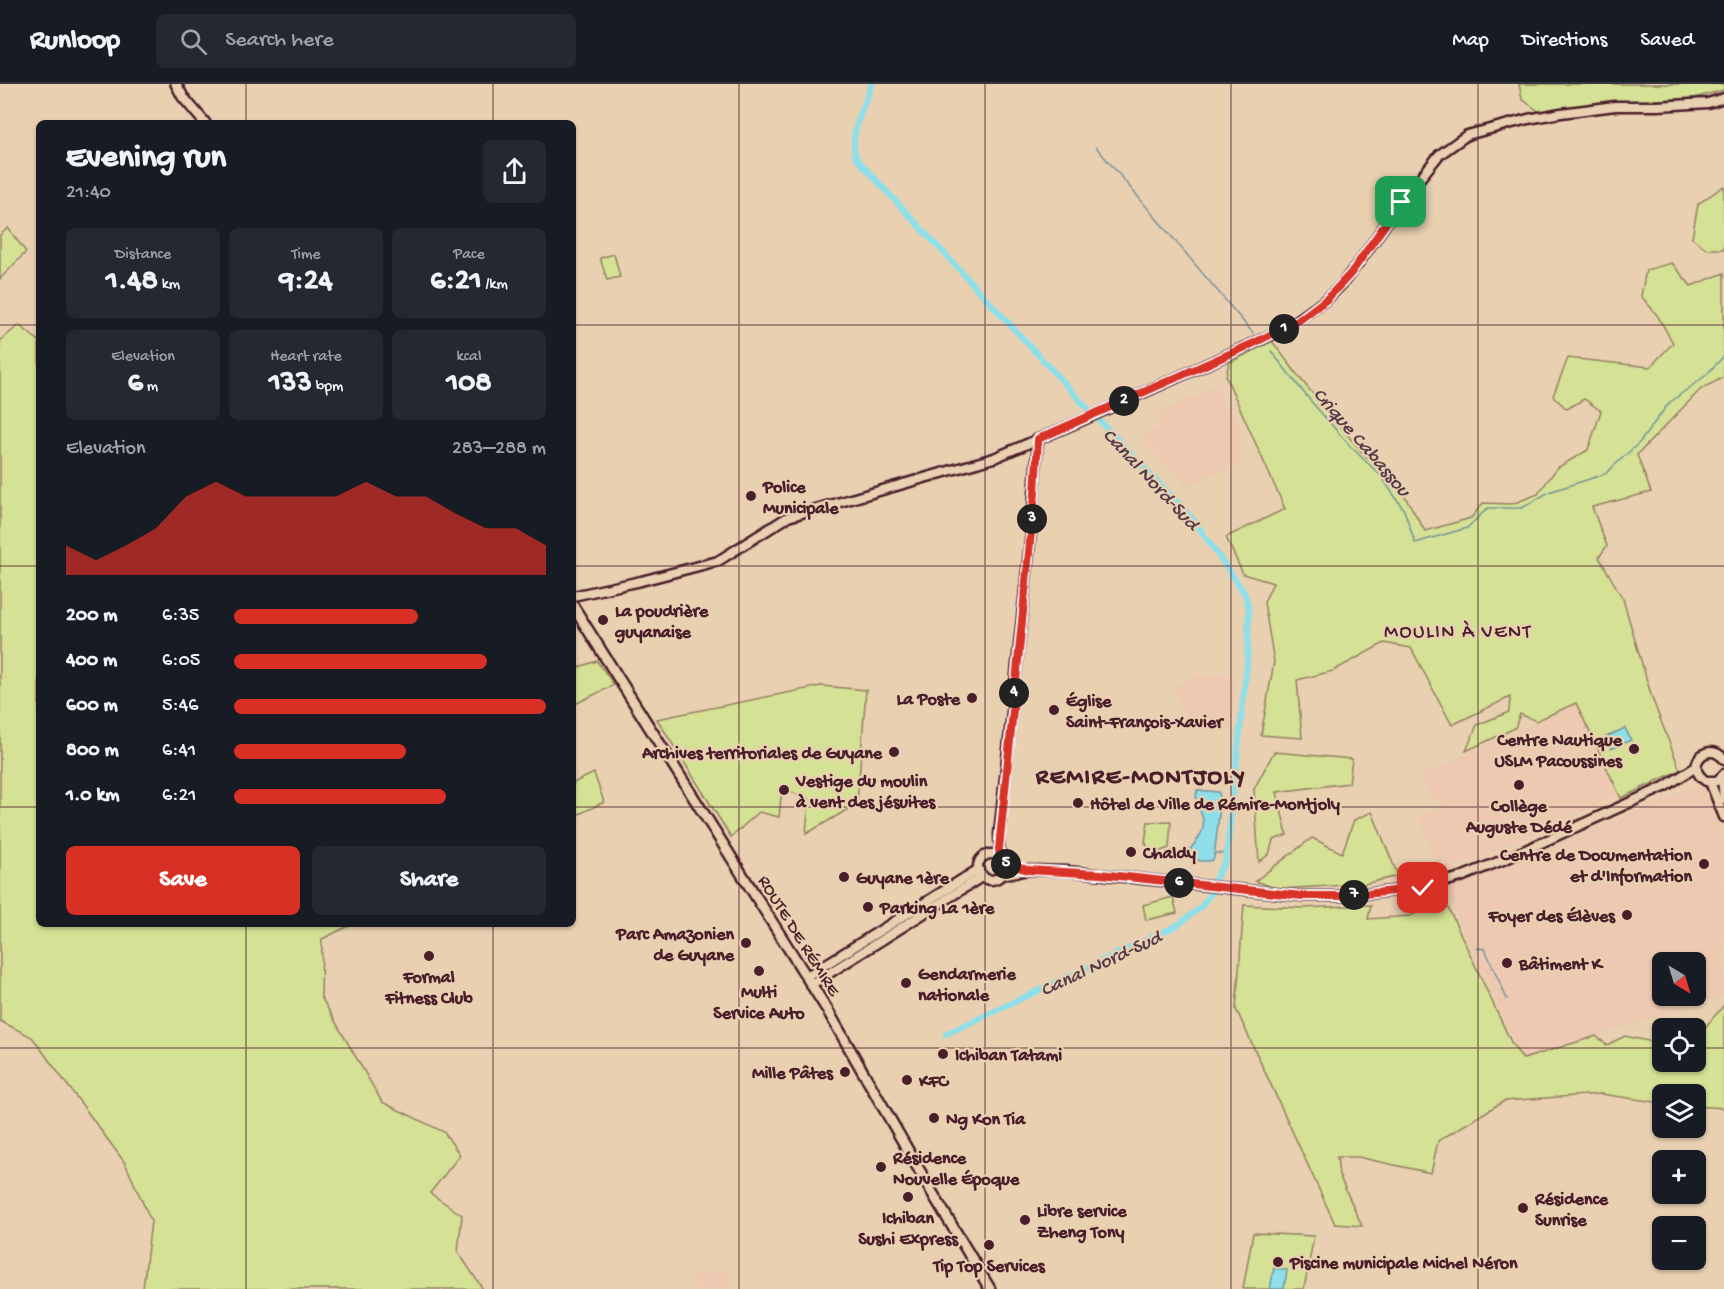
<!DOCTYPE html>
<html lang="en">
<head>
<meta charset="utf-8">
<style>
	:root { --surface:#171b24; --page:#242831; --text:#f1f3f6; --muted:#9ea1a6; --line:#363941; --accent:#d93025 }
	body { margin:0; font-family:"Gochi Hand",sans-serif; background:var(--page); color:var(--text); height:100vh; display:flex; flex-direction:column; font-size:22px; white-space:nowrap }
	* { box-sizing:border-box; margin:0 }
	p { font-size:20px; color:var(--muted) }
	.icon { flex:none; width:33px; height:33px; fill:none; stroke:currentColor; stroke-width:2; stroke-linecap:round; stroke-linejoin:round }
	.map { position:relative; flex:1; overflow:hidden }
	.side { position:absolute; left:36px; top:36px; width:540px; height:807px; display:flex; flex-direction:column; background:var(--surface); border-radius:9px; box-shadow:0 2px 4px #0004 }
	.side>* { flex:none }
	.needle { width:39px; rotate:142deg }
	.controls { position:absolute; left:1652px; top:868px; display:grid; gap:12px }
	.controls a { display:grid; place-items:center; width:54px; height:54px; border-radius:9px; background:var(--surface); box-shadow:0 2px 4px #0004; font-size:30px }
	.pin { position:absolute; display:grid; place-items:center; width:51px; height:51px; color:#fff; margin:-26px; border-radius:12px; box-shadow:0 3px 9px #0006 }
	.km { position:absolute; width:30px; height:30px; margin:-15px; border-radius:50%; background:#222; color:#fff; font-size:16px; line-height:30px; text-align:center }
	.round { display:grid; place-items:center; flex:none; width:63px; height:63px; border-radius:9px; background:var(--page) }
	.overview { display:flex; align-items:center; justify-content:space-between; height:102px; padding:0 30px }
	h1 { font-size:33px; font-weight:700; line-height:45px }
	.metrics { display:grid; grid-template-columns:repeat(3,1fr); gap:9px; height:102px; padding:6px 30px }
	.metrics div { display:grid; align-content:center; border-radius:9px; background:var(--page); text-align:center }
	.metrics b { font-size:30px; font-weight:700 }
	.metrics small { font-size:16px; font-weight:400 }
	.metrics p { font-size:16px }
	.chart { height:168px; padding:12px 30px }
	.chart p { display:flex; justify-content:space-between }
	.chart svg { width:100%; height:108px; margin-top:6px; fill:var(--accent); opacity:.7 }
	.cta { display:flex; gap:12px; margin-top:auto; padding:12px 30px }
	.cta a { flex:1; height:69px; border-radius:9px; background:var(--accent); color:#fff; font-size:24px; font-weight:700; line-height:69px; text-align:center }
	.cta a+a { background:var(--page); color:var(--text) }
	ul { padding:0 30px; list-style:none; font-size:20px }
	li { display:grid; grid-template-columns:96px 72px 1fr; align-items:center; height:45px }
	li i { height:15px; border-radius:8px; background:var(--accent) }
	header { display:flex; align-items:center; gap:36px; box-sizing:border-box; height:84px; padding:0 30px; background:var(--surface); border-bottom:2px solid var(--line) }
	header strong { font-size:28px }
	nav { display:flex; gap:33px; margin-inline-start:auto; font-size:21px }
	.search { width:420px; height:54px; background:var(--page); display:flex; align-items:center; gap:15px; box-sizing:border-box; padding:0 21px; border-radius:9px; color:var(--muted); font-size:22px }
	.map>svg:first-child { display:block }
</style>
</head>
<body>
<header>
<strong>Runloop</strong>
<div class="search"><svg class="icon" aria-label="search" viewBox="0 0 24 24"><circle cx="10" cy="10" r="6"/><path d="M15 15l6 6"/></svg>Search here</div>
<nav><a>Map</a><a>Directions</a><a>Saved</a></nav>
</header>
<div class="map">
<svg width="1724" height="1205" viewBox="0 0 1724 1205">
	<rect width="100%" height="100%" fill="#e9d0b1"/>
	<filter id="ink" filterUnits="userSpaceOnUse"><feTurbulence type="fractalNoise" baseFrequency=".0167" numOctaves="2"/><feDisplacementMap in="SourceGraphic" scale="12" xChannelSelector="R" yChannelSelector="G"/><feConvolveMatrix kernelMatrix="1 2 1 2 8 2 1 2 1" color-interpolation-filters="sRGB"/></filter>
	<g filter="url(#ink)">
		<g fill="#ecc9b0" fill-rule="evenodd">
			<polygon points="1220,299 1221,303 1217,305 1227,326 1231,324 1243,353 1235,356 1244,376 1186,402 1141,353 1160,343 1154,327 1163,328"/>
			<polygon points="1195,590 1235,593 1231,648 1195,644 1172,604"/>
			<polygon points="1576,619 1619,710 1501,764 1448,786 1439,781 1418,733 1444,721 1441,715 1433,719 1420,692"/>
			<path d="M1699 699 1708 706 1724 761V912L1523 975 1445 806 1603 742ZM1662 879H1695V912H1662Z"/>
			<polygon points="726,1185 732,1205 694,1205 693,1193"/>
		</g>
		<g fill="#d5e194" stroke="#908060" stroke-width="1.5">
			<polygon points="1519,0 1724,0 1724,6 1694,14 1598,19 1541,29 1522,15"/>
			<polygon points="1724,102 1724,165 1707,165 1692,154 1698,120"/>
			<polygon points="8,144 26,168 0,195 0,151"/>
			<polygon points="614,170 620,193 607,196 600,174"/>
			<polygon points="1672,179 1691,202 1724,189 1724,293 1701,305 1637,371 1651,408 1592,423 1607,462 1599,473 1623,515 1652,614 1680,686 1621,714 1576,619 1536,637 1520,630 1515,644 1466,667 1477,641 1509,628 1510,613 1452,641 1411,564 1384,559 1333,587 1297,596 1302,654 1261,651 1274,578 1264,518 1273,499 1243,490 1226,453 1285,425 1226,293 1229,279 1272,257 1303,298 1366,373 1385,378 1425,447 1471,434 1483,419 1512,420 1538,410 1557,384 1588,366 1601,327 1584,315 1567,325 1553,312 1568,274 1650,283 1673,259 1657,231 1641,212 1646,186"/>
			<polygon points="19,241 39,257 39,840 353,840 322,855 321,913 382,1018 444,1048 460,1071 430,1109 462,1131 458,1168 483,1205 143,1205 151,1137 125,1079 32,953 0,937 0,257"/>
			<polygon points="597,577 614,601 573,621 573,585"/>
			<polygon points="821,602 866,606 857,720 806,750 809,715 782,704 779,733 759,728 731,753 657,635"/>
			<polygon points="1274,668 1352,675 1349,699 1277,708 1287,751 1273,756 1269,770 1259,778 1254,705"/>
			<polygon points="594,689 604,718 573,733 573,699"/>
			<polygon points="1372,728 1398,792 1364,800 1278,805 1255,797 1312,754 1342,769 1354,736"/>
			<polygon points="1171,737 1169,764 1152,770 1145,758 1148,738"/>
			<polygon points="1173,813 1177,829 1146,836 1143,821"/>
			<polygon points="1445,817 1512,960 1523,975 1596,952 1607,961 1625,952 1662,960 1662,978 1695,978 1695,955 1724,921 1724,1024 1695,1022 1695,1011 1662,1011 1662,1019 1601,1010 1504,1017 1438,1057 1431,1089 1358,1073 1337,1073 1339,1091 1362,1142 1335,1140 1236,925 1244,821 1303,824 1371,821 1368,835 1410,832"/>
			<polygon points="1253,1149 1314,1152 1304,1205 1243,1205"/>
		</g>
		<g fill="#8edfe9" stroke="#73929d" stroke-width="1.5">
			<polygon points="1625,644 1631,656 1611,665 1606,653"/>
			<path d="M1197 706 1218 708 1221 714 1214 773 1213 776C1202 779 1195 777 1188 768 1195 759 1206 747 1203 736 1200 722 1194 722 1197 706Z"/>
			<polygon points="1274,1184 1287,1186 1284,1205 1270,1205"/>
		</g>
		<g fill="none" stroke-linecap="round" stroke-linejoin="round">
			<g stroke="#73929d" stroke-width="1.5">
				<polyline points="1096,63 1253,249"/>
				<polyline points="1271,267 1309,315 1351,363 1381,392 1404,426 1415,459 1467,444 1488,424 1522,424 1549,408 1605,390 1640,358 1669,319 1705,292 1724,272"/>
				<polyline points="1214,769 1227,770"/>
				<polyline points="1477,864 1485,865 1507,915"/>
				<polyline points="873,1015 882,1032"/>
			</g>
			<g stroke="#8edfe9" stroke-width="6">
				<path d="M872 0C864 22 848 51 856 74L1089 326"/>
				<polyline points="1098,335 1193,435 1245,510 1249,526 1247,580 1226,776 1214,797"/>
				<polyline points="946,950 1178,841 1201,823 1212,808"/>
			</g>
			<defs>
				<g id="tertiary">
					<polyline points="573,512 641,497 718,477 788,433 994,374 1083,336 1285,245 1327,215 1342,200 1360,177 1401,118 1439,71 1467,51 1528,35 1561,29 1615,22 1658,22 1708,19 1724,14"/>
					<path d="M1724 675C1707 655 1683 683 1706 697H1717L1724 690"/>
					<polyline points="1722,694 1724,715"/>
					<polyline points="1710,698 1724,733"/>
					<circle cx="991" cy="783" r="13"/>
					<polyline points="1000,774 999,750 1032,439 1038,355"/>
					<polyline points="1001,791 1028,786 1067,787 1302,812 1345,812 1423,804 1461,793 1508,774 1664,703 1696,683"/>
					<polyline points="807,892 979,785"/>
					<polyline points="812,900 983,792"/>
				</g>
				<g id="secondary">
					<polyline points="176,0 183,13 205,39"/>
					<polyline points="573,522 828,927 933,1110 990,1205"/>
				</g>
			</defs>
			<use href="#tertiary" stroke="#4a1f2b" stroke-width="13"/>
			<use href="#secondary" stroke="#4a1f2b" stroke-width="14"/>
			<use href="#tertiary" stroke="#e9d0b1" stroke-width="8"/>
			<use href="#secondary" stroke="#e9d0b1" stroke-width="9"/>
		</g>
	</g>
	<g fill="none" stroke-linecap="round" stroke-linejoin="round" filter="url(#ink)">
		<defs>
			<polyline id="route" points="1401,118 1351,189 1327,215 1298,237 1252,260 1038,355 1035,409 999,765 1000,774 1003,779 1028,786 1100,790 1302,812 1345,812 1423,804"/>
		</defs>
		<use href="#route" stroke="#fff" stroke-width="12"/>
		<use href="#route" stroke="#d93025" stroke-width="8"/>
	</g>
	<path fill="none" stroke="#4a1f2b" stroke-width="1.5" stroke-opacity="0.55" d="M246 0V39M493 0V39M739 0V1205M985 0V1205M1231 0V1205M1478 0V1205M0 241H39M573 241H1724M0 482H39M573 482H1724M0 723H39M573 723H1724M246 840V1205M493 840V1205M0 964H1662M1695 964H1724"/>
	<g fill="#4a1f2b" stroke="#e9d0b1" stroke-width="2">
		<circle cx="751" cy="412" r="6"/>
		<circle cx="603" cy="536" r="6"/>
		<circle cx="972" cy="614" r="6"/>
		<circle cx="1054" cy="626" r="6"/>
		<circle cx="1634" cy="665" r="6"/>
		<circle cx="894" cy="668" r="6"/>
		<circle cx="1519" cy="701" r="6"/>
		<circle cx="784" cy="706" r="6"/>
		<circle cx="1078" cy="719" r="6"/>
		<circle cx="1131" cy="768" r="6"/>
		<circle cx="1704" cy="780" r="6"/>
		<circle cx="844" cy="793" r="6"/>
		<circle cx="868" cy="823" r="6"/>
		<circle cx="1627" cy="831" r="6"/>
		<circle cx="746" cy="859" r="6"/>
		<circle cx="429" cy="872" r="6"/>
		<circle cx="1507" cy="879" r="6"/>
		<circle cx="759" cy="887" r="6"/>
		<circle cx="906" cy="899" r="6"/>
		<circle cx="943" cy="970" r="6"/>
		<circle cx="845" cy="988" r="6"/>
		<circle cx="907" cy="996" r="6"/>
		<circle cx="934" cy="1034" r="6"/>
		<circle cx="881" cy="1083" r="6"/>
		<circle cx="908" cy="1113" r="6"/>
		<circle cx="1523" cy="1124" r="6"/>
		<circle cx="1025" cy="1136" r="6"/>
		<circle cx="989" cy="1161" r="6"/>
		<circle cx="1278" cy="1178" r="6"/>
	</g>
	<g text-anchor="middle" stroke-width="4.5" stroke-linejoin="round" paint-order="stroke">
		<g font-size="18" font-weight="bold" fill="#4a1f2b" stroke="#e9d0b1" text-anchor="start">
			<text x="763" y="408">Police<tspan x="763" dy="21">Municipale</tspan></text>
			<text x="615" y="532">La poudrière<tspan x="615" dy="21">guyanaise</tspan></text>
			<text x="960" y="620" text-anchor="end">La Poste</text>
			<text x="1066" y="622">Église<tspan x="1066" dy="21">Saint-François-Xavier</tspan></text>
			<text x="1622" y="661" text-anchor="end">Centre Nautique<tspan x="1622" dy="21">USLM Pacoussines</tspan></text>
			<text x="882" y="674" text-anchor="end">Archives territoriales de Guyane</text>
			<text x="796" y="702">Vestige du moulin<tspan x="796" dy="21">à vent des jésuites</tspan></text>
			<text x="1090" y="725">Hôtel de Ville de Rémire-Montjoly</text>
			<text x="1519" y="727" text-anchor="middle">Collège<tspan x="1519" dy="21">Auguste Dédé</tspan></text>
			<text x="1143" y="774">Chaldy</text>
			<text x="1692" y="776" text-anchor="end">Centre de Documentation<tspan x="1692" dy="21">et d'Information</tspan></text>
			<text x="856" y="799">Guyane 1ère</text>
			<text x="880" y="829">Parking La 1ère</text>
			<text x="1615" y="837" text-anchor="end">Foyer des Élèves</text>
			<text x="734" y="855" text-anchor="end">Parc Amazonien<tspan x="734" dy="21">de Guyane</tspan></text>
			<text x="1519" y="885">Bâtiment K</text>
			<text x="918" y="895">Gendarmerie<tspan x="918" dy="21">nationale</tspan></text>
			<text x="429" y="898" text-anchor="middle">Formal<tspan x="429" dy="21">Fitness Club</tspan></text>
			<text x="759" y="913" text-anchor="middle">Multi<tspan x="759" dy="21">Service Auto</tspan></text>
			<text x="955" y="976">Ichiban Tatami</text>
			<text x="833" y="994" text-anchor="end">Mille Pâtes</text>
			<text x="919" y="1002">KFC</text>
			<text x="946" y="1040">Ng Kon Tia</text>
			<text x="893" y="1079">Résidence<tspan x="893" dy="21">Nouvelle Époque</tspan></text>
			<text x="1535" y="1120">Résidence<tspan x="1535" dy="21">Sunrise</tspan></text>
			<text x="1037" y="1132">Libre service<tspan x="1037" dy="21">Zheng Tony</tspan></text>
			<text x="908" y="1139" text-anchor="middle">Ichiban<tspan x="908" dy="21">Sushi Express</tspan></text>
			<text x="1290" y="1184">Piscine municipale Michel Néron</text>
			<text x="989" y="1187" text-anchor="middle">Tip Top Services</text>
		</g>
		<g font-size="18" fill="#4a1f2b" stroke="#e9d0b1">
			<text transform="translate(800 851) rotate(58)" y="6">ROUTE DE RÉMIRE</text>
		</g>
		<g font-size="20" font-style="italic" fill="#543c48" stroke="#e9d0b1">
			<text transform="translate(1363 357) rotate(49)" y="7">Crique Cabassou</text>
			<text transform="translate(1152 394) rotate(47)" y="7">Canal Nord-Sud</text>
			<text transform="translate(1100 878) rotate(-25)" y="7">Canal Nord-Sud</text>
		</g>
		<g font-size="20" letter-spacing="1.5" fill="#4a1f2b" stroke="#e9d0b1">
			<text x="1458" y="553">MOULIN À VENT</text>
		</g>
		<g font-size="24" font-weight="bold" letter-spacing="1.5" fill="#4a1f2b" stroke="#e9d0b1">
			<text x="1141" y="699">REMIRE-MONTJOLY</text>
		</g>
	</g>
</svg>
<div class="controls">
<a><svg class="needle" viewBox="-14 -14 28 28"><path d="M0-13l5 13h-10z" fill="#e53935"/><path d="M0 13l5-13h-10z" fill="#9ea1a6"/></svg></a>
<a><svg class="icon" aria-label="locate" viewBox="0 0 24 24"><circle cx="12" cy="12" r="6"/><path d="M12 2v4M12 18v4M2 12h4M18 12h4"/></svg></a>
<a><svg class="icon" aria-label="layers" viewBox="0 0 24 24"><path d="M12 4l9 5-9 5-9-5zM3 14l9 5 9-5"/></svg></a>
<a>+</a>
<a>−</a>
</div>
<div class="pin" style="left:1401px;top:118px;background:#1e9e55"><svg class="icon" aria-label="arrive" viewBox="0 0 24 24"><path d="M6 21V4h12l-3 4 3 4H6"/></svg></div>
<div class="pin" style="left:1423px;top:804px;background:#d93025"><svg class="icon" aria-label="check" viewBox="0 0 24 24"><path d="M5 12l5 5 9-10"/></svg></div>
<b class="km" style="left:1284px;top:245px">1</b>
<b class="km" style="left:1124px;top:317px">2</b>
<b class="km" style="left:1032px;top:435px">3</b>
<b class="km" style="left:1014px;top:609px">4</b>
<b class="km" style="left:1006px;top:780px">5</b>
<b class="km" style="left:1179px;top:799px">6</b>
<b class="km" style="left:1354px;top:811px">7</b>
<section class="side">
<div class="overview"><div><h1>Evening run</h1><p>21:40</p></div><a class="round"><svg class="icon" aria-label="share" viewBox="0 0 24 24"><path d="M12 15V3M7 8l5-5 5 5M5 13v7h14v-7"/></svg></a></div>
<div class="metrics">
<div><p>Distance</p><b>1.48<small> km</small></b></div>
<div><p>Time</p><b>9:24</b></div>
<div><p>Pace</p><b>6:21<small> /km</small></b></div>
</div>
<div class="metrics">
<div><p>Elevation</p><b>6<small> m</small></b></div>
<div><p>Heart rate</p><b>133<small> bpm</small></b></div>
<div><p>kcal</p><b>108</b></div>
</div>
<div class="chart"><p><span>Elevation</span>283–288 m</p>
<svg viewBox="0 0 160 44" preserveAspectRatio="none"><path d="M0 44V32L10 38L20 32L30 25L40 12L50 6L60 12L70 12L80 12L90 12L100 6L110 12L120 12L130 19L140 25L150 25L160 32V44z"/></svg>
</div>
<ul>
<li><b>200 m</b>6:35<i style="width:59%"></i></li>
<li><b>400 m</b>6:05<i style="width:81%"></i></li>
<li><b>600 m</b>5:46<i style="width:100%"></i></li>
<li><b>800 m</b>6:41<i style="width:55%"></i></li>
<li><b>1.0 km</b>6:21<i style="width:68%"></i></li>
</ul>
<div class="cta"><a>Save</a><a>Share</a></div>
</section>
</div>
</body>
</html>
